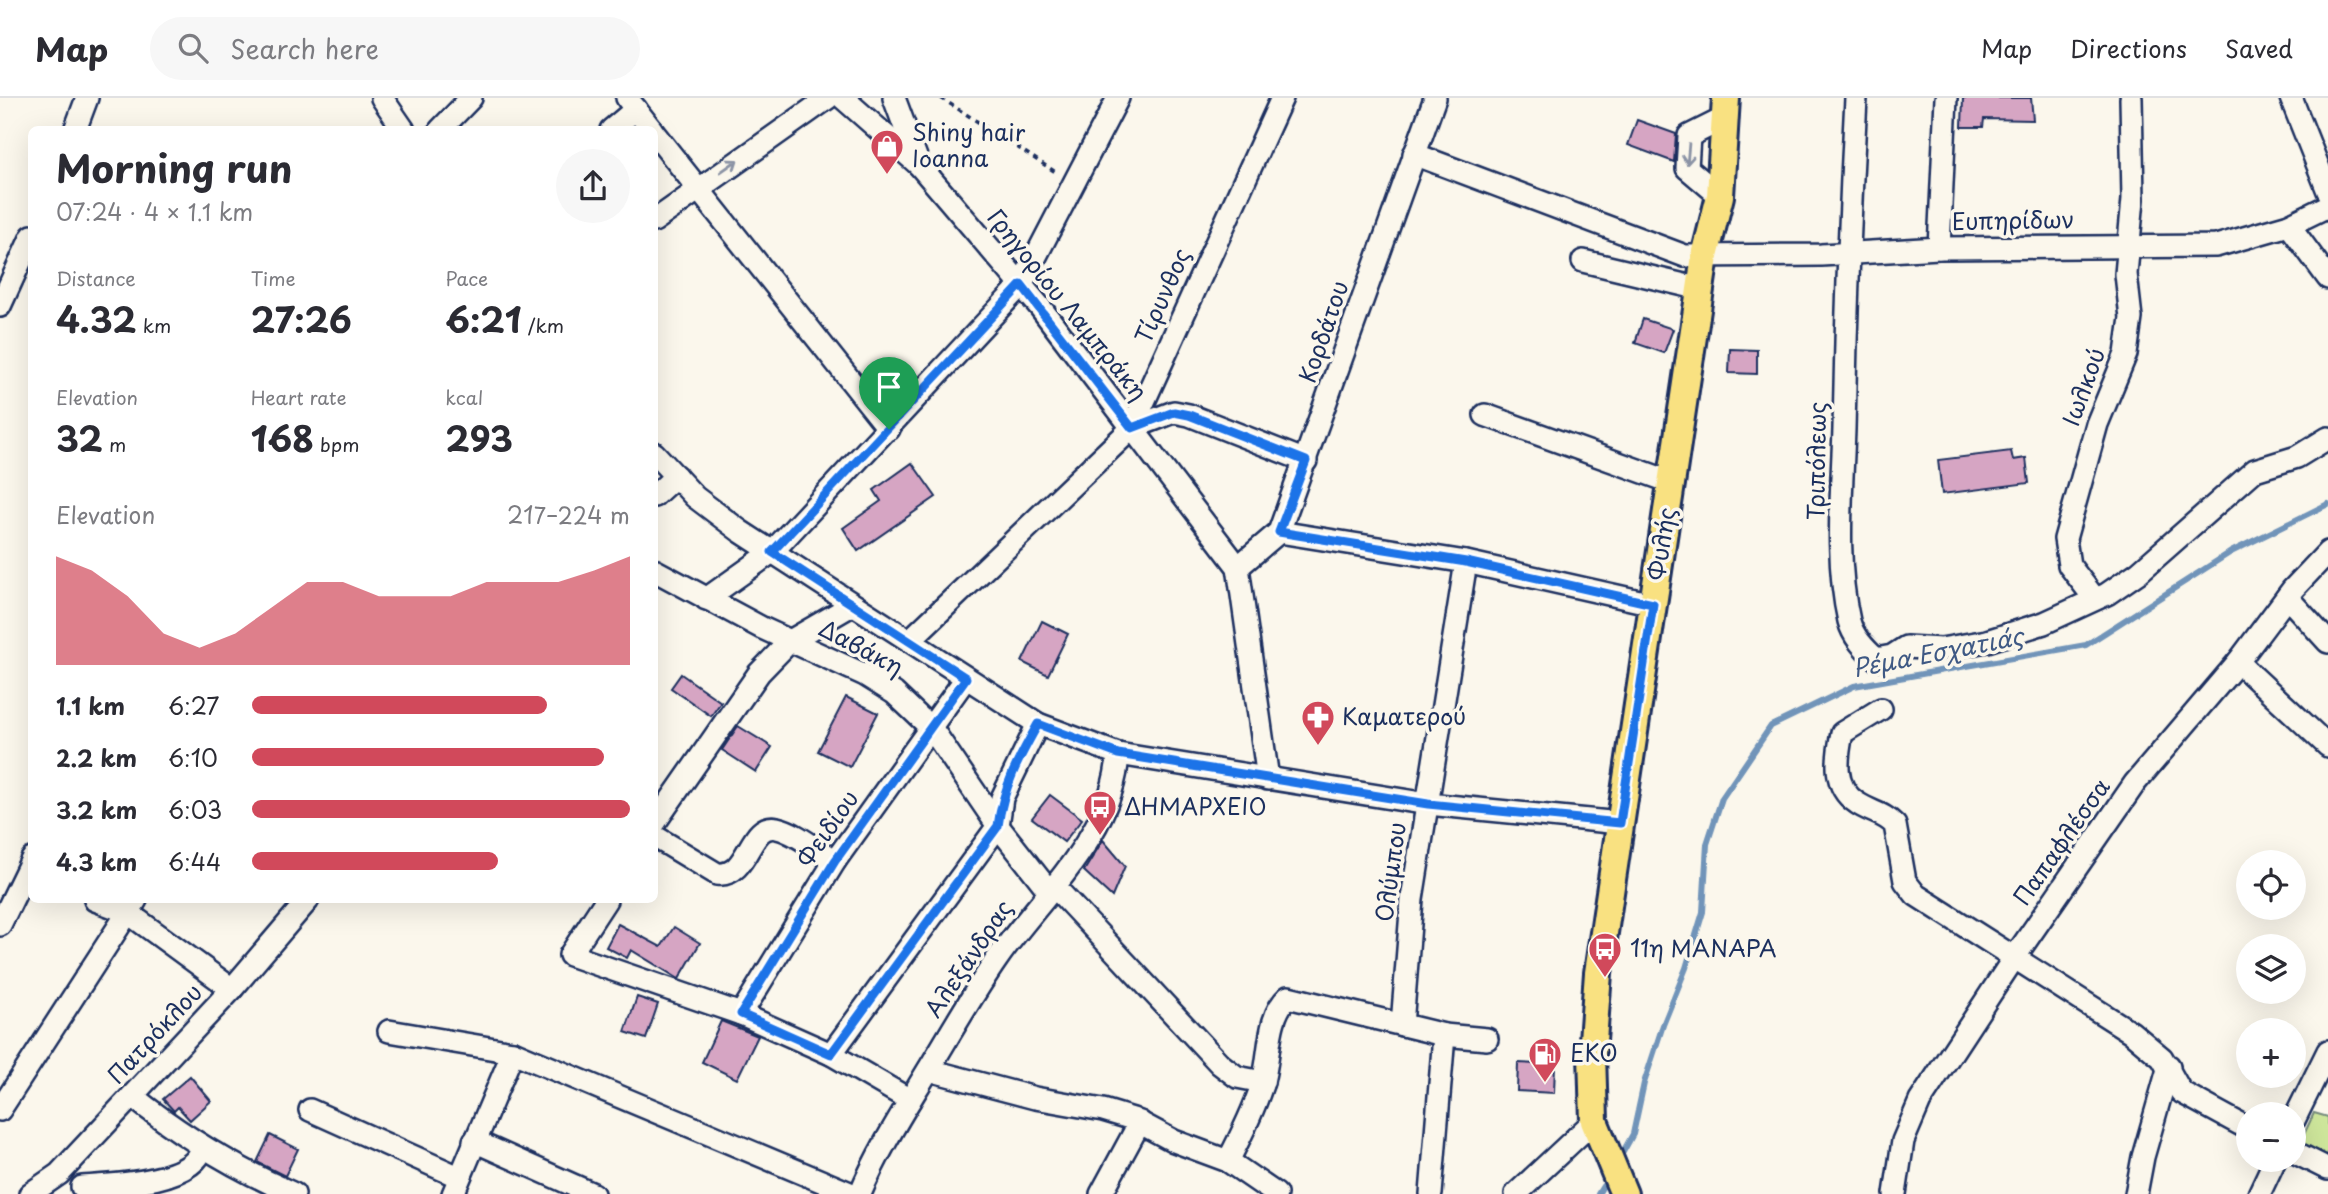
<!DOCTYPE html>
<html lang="en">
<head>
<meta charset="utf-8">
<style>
	:root { --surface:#fff; --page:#f7f7f7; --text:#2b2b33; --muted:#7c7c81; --line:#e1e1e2; --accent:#d1495b }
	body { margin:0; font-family:"Playpen Sans",sans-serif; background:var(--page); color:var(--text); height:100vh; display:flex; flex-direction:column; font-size:26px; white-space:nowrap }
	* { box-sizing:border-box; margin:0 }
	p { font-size:23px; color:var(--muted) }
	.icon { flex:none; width:38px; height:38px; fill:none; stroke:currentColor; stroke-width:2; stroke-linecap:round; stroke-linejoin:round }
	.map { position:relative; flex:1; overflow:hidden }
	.panel { position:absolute; left:28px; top:28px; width:630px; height:777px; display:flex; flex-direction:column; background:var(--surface); border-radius:10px; box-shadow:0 7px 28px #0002 }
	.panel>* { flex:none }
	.buttons { position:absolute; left:2236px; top:752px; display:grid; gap:14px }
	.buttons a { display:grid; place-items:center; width:70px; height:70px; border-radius:50%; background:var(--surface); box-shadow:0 7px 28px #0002; font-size:35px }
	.pin { position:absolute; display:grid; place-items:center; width:60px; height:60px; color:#fff; margin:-72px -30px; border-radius:50% 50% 50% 0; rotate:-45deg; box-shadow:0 0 7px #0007 }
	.pin .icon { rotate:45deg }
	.round { display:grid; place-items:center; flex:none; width:74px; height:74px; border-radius:37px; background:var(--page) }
	.summary { display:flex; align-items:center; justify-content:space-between; height:119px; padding:0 28px }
	h1 { font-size:38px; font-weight:700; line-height:52px }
	.stats { display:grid; grid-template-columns:repeat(3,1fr); gap:10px; height:119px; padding:7px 28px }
	.stats div { display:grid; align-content:center }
	.stats b { font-size:35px; font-weight:700 }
	.stats small { font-size:19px; font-weight:400 }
	.stats p { font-size:19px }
	.chart { height:196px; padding:14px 28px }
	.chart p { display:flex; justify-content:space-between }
	.chart svg { width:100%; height:126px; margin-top:7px; fill:var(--accent); opacity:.7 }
	ul { padding:0 28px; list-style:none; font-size:23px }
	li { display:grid; grid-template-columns:112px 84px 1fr; align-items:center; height:52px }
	li i { height:18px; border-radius:9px; background:var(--accent) }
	header { display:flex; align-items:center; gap:42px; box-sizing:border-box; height:98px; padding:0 35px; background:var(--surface); border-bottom:2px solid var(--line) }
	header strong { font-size:33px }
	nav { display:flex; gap:38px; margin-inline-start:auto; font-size:24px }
	.search { width:490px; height:63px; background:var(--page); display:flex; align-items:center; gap:18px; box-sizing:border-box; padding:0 24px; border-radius:38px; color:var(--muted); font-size:26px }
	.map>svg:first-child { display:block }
</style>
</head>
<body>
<header>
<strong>Map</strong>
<div class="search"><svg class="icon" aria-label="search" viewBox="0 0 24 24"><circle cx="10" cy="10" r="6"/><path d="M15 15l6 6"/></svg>Search here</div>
<nav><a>Map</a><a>Directions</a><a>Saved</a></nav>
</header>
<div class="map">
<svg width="2328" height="1096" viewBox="0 0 2328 1096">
	<rect width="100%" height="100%" fill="#fbf7ec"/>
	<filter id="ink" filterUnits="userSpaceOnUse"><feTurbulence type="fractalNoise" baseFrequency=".0143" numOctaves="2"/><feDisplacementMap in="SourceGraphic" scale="14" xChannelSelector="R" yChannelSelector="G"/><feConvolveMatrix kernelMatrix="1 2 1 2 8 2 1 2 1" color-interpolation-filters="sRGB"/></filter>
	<g filter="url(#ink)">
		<polygon fill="#cee69b" stroke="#748a7c" stroke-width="2" points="2314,1015 2328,1019 2328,1058 2300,1045"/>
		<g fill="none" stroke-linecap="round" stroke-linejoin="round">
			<g stroke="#7194b9" stroke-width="6">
				<polyline points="1623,1054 1633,1036 1644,985 1663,927 1686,870 1703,814 1707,746 1722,700 1771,628 1854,588 2086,547 2231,454 2328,406"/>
				<polyline points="1598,1096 1603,1088"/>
			</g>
		</g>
		<g fill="#d6a5c3" stroke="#1b2f5e" stroke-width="2">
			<polygon points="1963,0 2031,0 2033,22 1984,21 1983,29 1962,29"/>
			<polygon points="1637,22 1676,36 1674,64 1628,47"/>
			<polygon points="1643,221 1673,231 1664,255 1635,245"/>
			<polygon points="1730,251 1757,252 1757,276 1729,275"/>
			<polygon points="2011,353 2013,362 2026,360 2029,385 1942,396 1938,362"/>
			<polygon points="912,365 936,399 858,453 843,430 881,403 874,392"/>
			<polygon points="1042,523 1068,536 1048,577 1022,564"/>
			<polygon points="681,576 721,604 711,618 671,590"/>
			<polygon points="846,599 878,615 850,669 818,653"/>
			<polygon points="738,628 772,649 756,674 722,652"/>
			<polygon points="1050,697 1082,721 1064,744 1032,720"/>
			<polygon points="1103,742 1125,768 1112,799 1084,773"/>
			<polygon points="618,826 661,849 674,829 700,845 679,881 631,852 627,860 606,849"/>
			<polygon points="637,899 658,906 646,941 625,934"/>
			<polygon points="721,923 758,938 737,981 702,964"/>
			<polygon points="1518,965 1555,967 1554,995 1517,993"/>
			<polygon points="190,978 211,1003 190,1022 178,1009 174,1013 163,1001"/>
			<polygon points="270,1037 298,1051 285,1078 257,1064"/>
		</g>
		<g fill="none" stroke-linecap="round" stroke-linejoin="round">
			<defs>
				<g id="minor">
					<polyline points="382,0 404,32"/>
					<polyline points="627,0 652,32"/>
					<polyline points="843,0 918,66"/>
					<polyline points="894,0 919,67 1040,209 1238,469 1268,681"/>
					<path d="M1856 0C1850 110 1846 221 1844 331 1842 393 1835 462 1849 523 1853 539 1865 551 1876 561L1892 558 1906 549 1941 551 1987 543 2044 525 2107 496 2139 474 2255 372 2297 359 2328 340"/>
					<polyline points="2291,0 2328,93"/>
					<polyline points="75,32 87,0"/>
					<polyline points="440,32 471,0"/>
					<polyline points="611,32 636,11"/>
					<polyline points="654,35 889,331"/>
					<polyline points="1414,56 1685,158 1821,157 1939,150 2216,148 2289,127 2328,108"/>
					<polyline points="1720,98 1687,70 1689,38 1725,20"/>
					<polyline points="654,123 828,0"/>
					<polyline points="2289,127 2328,180"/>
					<polyline points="1939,150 1946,0"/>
					<polyline points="1583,163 1701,191"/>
					<polyline points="0,208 32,138"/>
					<polyline points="1485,317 1671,384"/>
					<polyline points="1132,330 1174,314 1189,317 1306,363"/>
					<polyline points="654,355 695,399 740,433 1038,626 1118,656 1428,706 1620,725"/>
					<polyline points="654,398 676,378"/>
					<polyline points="1279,434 1466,464 1653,506"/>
					<polyline points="1238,469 1279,434 1435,0"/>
					<polyline points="654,472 762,530 865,577 894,595 932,631 998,728 1049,793"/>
					<polyline points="2287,499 2328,544"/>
					<polyline points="706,501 772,454 1021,187 1118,0"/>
					<polyline points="2095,501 2069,467 2065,441 2097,326 2126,256 2131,220 2126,176 2133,101 2131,0"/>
					<polyline points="910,542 1132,330 1282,0"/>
					<polyline points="2238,564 2328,648"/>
					<path d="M1881 611 1842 635C1837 659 1832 689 1857 705 1870 714 1884 715 1895 727L1905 783 1916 797 2131 934 2162 960 2181 994 2249 1031"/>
					<polyline points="654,726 759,575 790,543 852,507"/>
					<path d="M654 738 717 776C750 780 748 723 777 730 796 734 818 753 835 763"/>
					<polyline points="1054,788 1220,966 1237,979 1263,984"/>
					<polyline points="95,802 127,814 232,891"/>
					<polyline points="606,802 570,857 741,916 831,956 910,1002"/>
					<polyline points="0,827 32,761"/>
					<polyline points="741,916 835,763 966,580"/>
					<polyline points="1402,927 1412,801 1466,464"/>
					<polyline points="389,933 513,954 852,1096"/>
					<polyline points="831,956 998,728 1002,700 1038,626"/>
					<polyline points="929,972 1035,1000 1103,1012 1133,1021 1174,1043 1228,1063 1276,1096"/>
					<path d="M132 998C183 1039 234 1070 294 1096"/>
					<polyline points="0,1012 136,802"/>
					<polyline points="310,1012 459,1079"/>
					<polyline points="2294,1022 2328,953"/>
					<polyline points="474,1043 593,1096"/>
					<polyline points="2294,1054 2328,1071"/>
					<path d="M1228 1063C1241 1038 1253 1014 1262 987 1271 959 1266 919 1288 899L1444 937 1487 941"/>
					<path d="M82 1089C110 1087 194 1085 202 1050"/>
					<polyline points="30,1096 59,1076 232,891 308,802"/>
					<polyline points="453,1096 513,954"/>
					<path d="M860 1096C878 1053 903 1014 927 974 950 936 972 897 997 861 1040 799 1114 736 1118 656"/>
					<polyline points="1101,1096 1140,1024"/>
					<polyline points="1431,1096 1444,937"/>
					<polyline points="1516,1096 1594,1023"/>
					<polyline points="1895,1096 1903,1043 1920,1003 2014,860 2135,685 2238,564 2292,492 2328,454"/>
					<polyline points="2136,1096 2143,1059 2169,968"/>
					<polyline points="2259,1096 2275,1062"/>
				</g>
				<polyline id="major" points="1624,1096 1594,1023 1592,956 1598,875 1705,158 1720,98 1726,0"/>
			</defs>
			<use href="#minor" stroke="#1b2f5e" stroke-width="26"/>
			<use href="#major" stroke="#1b2f5e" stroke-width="32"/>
			<polyline stroke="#1b2f5e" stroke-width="3.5" stroke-dasharray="5 5" stroke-linecap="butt" points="941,0 1057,75"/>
			<use href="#minor" stroke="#fbf7ec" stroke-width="21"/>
			<use href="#major" stroke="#f9e181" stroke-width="26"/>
		</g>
		<defs><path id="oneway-shaft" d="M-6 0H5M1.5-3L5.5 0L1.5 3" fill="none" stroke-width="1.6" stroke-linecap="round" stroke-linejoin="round" transform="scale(1.75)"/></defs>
		<g stroke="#8b93a5">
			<use href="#oneway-shaft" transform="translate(1688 56) rotate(95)"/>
			<use href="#oneway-shaft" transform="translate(729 68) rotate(-35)"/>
		</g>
	</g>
	<g fill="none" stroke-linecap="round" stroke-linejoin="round" filter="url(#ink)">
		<defs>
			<path id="route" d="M1021 187 1132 330 1174 314 1189 317 1306 363 1279 434 1466 464 1653 506 1620 725 1428 706 1118 656 1038 626C1019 660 1003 689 998 728L831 956 741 916 835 763 966 580 772 454Z"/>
		</defs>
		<use href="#route" stroke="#fff" stroke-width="14"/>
		<use href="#route" stroke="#1a73e8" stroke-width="9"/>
	</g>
	<defs>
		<symbol id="shop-pin" viewBox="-11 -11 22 30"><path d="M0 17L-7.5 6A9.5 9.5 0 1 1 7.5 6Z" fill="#d1495b" stroke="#fbf7ec"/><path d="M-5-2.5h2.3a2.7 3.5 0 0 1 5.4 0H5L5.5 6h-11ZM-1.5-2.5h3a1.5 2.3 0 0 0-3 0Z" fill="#fff"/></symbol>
		<symbol id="pharmacy-pin" viewBox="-11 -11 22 30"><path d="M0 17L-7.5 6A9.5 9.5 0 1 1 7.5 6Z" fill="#d1495b" stroke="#fbf7ec"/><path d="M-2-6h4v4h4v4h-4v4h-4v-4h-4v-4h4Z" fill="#fff"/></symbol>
		<symbol id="bus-pin" viewBox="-11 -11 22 30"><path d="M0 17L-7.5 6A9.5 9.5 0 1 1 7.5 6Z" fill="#d1495b" stroke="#fbf7ec"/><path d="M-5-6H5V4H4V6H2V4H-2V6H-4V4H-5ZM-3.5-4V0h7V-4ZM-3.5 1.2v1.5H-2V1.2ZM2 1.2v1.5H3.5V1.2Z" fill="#fff"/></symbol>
		<symbol id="fuel-pin" viewBox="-11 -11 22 30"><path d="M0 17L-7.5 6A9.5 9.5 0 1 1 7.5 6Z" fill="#d1495b" stroke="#fbf7ec"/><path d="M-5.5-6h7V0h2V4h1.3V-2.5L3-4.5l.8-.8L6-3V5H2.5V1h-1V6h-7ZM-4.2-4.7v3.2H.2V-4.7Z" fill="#fff"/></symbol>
	</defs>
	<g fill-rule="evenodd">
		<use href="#shop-pin" x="868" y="29" width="38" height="52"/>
		<use href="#pharmacy-pin" x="1299" y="600" width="38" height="52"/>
		<use href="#bus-pin" x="1081" y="690" width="38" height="52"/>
		<use href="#bus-pin" x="1586" y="832" width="38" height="52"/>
		<use href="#fuel-pin" x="1526" y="937" width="38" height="52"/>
	</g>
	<g text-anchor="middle" stroke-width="7" stroke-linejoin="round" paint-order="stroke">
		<g font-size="23" fill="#1b2f5e" stroke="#fbf7ec" text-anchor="start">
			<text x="912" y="43">Shiny hair<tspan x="912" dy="26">Ioanna</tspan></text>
			<text x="1342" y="627">Καματερού</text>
			<text x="1124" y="717">ΔΗΜΑΡΧΕΙΟ</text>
			<text x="1630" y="859">11η ΜΑΝΑΡΑ</text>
			<text x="1570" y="964">EKO</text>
		</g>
		<g font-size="23" fill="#1b2f5e" stroke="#fbf7ec">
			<text transform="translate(2013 123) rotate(-1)" y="8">Ευπηρίδων</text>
			<text transform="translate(1163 198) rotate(-66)" y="8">Τίρυνθος</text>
			<text transform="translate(1067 207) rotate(51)" y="8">Γρηγορίου Λαμπράκη</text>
			<text transform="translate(1324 234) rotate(-71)" y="8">Κορδάτου</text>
			<text transform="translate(2084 289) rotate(-70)" y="8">Ιωλκού</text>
			<text transform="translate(1817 363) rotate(-89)" y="8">Τριπόλεως</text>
			<text transform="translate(1662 446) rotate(-81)" y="8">Φυλής</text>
			<text transform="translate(861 550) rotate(28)" y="8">Δαβάκη</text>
			<text transform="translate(828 731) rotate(-55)" y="8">Φειδίου</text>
			<text transform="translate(2062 744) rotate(-55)" y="8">Παπαφλέσσα</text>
			<text transform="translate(1391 774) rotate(-82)" y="8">Ολύμπου</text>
			<text transform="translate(969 861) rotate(-56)" y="8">Αλεξάνδρας</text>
			<text transform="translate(155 936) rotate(-47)" y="8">Πατρόκλου</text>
		</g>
		<g font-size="24" font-style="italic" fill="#3f5984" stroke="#fbf7ec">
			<text transform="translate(1938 555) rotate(-11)" y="8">Ρέμα Εσχατιάς</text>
		</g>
	</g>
</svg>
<div class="buttons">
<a><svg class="icon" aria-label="locate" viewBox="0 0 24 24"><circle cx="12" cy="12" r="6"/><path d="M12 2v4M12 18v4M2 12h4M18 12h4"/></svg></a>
<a><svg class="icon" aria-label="layers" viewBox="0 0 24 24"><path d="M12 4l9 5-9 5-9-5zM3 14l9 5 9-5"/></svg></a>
<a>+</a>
<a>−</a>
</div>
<div class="pin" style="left:889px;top:331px;background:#1e9e55"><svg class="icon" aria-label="arrive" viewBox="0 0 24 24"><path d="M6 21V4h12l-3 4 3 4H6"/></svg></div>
<section class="panel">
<div class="summary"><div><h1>Morning run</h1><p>07:24 · 4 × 1.1 km</p></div><a class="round"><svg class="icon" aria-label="share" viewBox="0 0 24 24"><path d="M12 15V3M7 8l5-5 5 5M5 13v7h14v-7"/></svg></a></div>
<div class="stats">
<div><p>Distance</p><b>4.32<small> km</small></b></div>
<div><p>Time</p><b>27:26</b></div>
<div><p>Pace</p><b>6:21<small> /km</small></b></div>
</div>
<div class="stats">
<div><p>Elevation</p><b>32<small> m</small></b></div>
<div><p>Heart rate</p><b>168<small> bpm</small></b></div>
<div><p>kcal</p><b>293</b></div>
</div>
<div class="chart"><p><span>Elevation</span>217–224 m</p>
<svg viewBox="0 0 160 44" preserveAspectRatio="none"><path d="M0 44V6L10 11L20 20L30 33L40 38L50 33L60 24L70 15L80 15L90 20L100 20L110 20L120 15L130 15L140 15L150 11L160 6V44z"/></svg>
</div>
<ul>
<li><b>1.1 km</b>6:27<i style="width:78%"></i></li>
<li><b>2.2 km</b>6:10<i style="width:93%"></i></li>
<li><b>3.2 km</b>6:03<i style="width:100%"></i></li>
<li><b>4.3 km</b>6:44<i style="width:65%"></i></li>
</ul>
</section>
</div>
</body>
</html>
